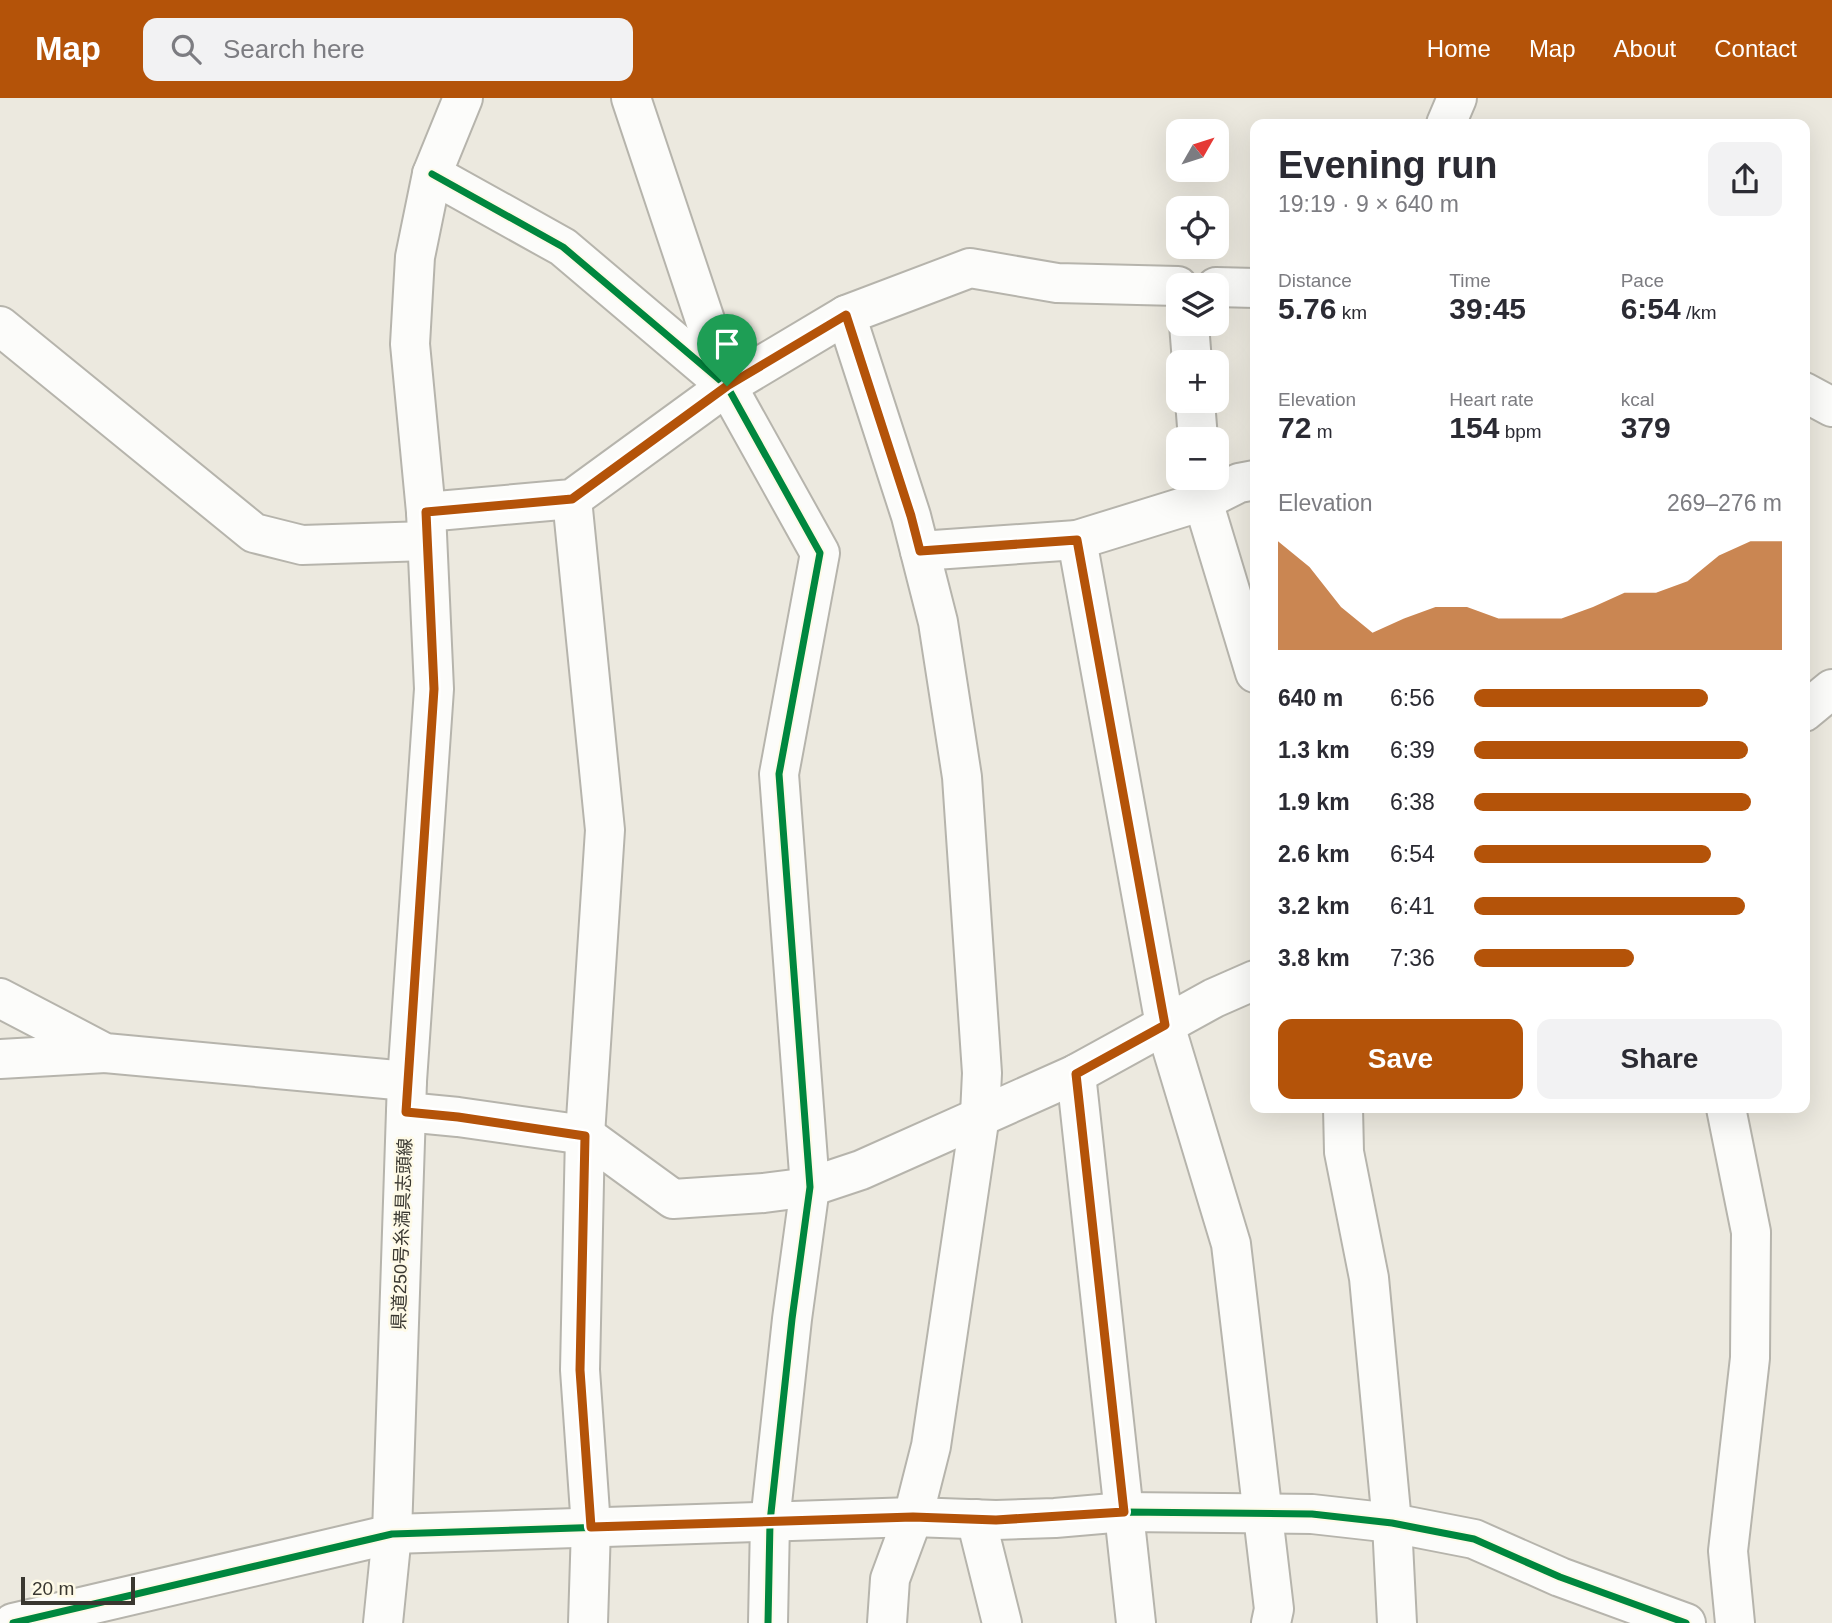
<!DOCTYPE html>
<html lang="en">
<head>
<meta charset="utf-8">
<style>
	:root { --surface:#fff; --page:#f2f2f3; --text:#2b2b33; --muted:#7c7c81; --accent:#b45309 }
	body { margin:0; font-family:Arial,"Noto Sans JP",sans-serif; background:var(--page); color:var(--text); height:100vh; display:flex; flex-direction:column; font-size:26px; white-space:nowrap }
	* { box-sizing:border-box; margin:0 }
	p { font-size:23px; color:var(--muted) }
	.icon { flex:none; width:38px; height:38px; fill:none; stroke:currentColor; stroke-width:2; stroke-linecap:round; stroke-linejoin:round }
	.map { position:relative; flex:1; overflow:hidden }
	.panel { position:absolute; left:1250px; top:21px; width:560px; height:994px; display:flex; flex-direction:column; background:var(--surface); border-radius:14px; box-shadow:0 7px 28px #0002 }
	.panel>* { flex:none }
	.needle { width:46px; rotate:51deg }
	.buttons { position:absolute; left:1166px; top:21px; display:grid; gap:14px }
	.buttons a { display:grid; place-items:center; width:63px; height:63px; border-radius:14px; background:var(--surface); box-shadow:0 7px 28px #0002; font-size:35px }
	.scale { position:absolute; left:21px; bottom:18px; width:114px; box-sizing:border-box; padding-left:7px; border:4px solid #393730; border-top:0; font-size:19px; line-height:24px; white-space:nowrap; color:#393730; -webkit-text-stroke:5px #fefae7; paint-order:stroke }
	.pin { position:absolute; display:grid; place-items:center; width:60px; height:60px; color:#fff; margin:-72px -30px; border-radius:50% 50% 50% 0; rotate:-45deg; box-shadow:0 0 7px #0007 }
	.pin .icon { rotate:45deg }
	.round { display:grid; place-items:center; flex:none; width:74px; height:74px; border-radius:14px; background:var(--page) }
	.head { display:flex; align-items:center; justify-content:space-between; height:119px; padding:0 28px }
	h1 { font-size:38px; font-weight:600; line-height:52px }
	.metrics { display:grid; grid-template-columns:repeat(3,1fr); gap:10px; height:119px; padding:7px 28px }
	.metrics div { display:grid; align-content:center }
	.metrics b { font-size:30px; font-weight:600 }
	.metrics small { font-size:19px; font-weight:400 }
	.metrics p { font-size:19px }
	.chart { height:196px; padding:14px 28px }
	.chart p { display:flex; justify-content:space-between }
	.chart svg { width:100%; height:126px; margin-top:7px; fill:var(--accent); opacity:.7 }
	.primary-button { display:flex; gap:14px; margin-top:auto; padding:14px 28px }
	.primary-button a { flex:1; height:80px; border-radius:14px; background:var(--accent); color:#fff; font-size:28px; font-weight:600; line-height:80px; text-align:center }
	.primary-button a+a { background:var(--page); color:var(--text) }
	ul { padding:0 28px; list-style:none; font-size:23px }
	li { display:grid; grid-template-columns:112px 84px 1fr; align-items:center; height:52px }
	li i { height:18px; border-radius:9px; background:var(--accent) }
	header { display:flex; align-items:center; gap:42px; box-sizing:border-box; height:98px; padding:0 35px; background:var(--accent); color:#fff }
	header strong { font-size:33px }
	nav { display:flex; gap:38px; margin-inline-start:auto; font-size:24px }
	.search { width:490px; height:63px; background:var(--page); display:flex; align-items:center; gap:18px; box-sizing:border-box; padding:0 24px; border-radius:14px; color:var(--muted); font-size:26px }
	.map>svg:first-child { display:block }
</style>
</head>
<body>
<header>
<strong>Map</strong>
<div class="search"><svg class="icon" aria-label="search" viewBox="0 0 24 24"><circle cx="10" cy="10" r="6"/><path d="M15 15l6 6"/></svg>Search here</div>
<nav><a>Home</a><a>Map</a><a>About</a><a>Contact</a></nav>
</header>
<div class="map">
<svg width="1832" height="1525" viewBox="0 0 1832 1525">
	<rect width="100%" height="100%" fill="#ece9df"/>
	<g fill="none" stroke-linecap="round" stroke-linejoin="round">
		<defs>
			<g id="street">
				<polyline points="631,0 727,288"/>
				<polyline points="1446,26 1457,0"/>
				<polyline points="432,76 563,149 727,288 820,455 779,676 810,1089 792,1221 770,1424 768,1525"/>
				<polyline points="1216,189 1255,190"/>
				<polyline points="846,217 911,418 938,524 962,679 982,975 980,1017 931,1348 913,1419 890,1481 887,1525"/>
				<polyline points="1189,226 1192,264"/>
				<polyline points="0,228 254,435 302,447 427,443"/>
				<polyline points="1804,294 1832,309"/>
				<polyline points="1195,303 1198,341"/>
				<polyline points="1201,380 1203,403 1255,575"/>
				<polyline points="572,401 605,732 585,1037 580,1272 591,1429 588,1525"/>
				<polyline points="426,414 572,401 727,288 846,217 970,170 1057,185 1178,188"/>
				<polyline points="1077,442 1165,927 1231,1146 1274,1511 1271,1525"/>
				<polyline points="920,453 1077,442 1203,403 1239,385 1255,382"/>
				<polyline points="0,961 105,955"/>
				<polyline points="1076,976 1136,1525"/>
				<polyline points="1343,1010 1344,1054 1369,1180 1392,1425 1397,1525"/>
				<polyline points="406,1014 458,1019 585,1037 673,1101 764,1095 810,1089 861,1072 1076,976 1214,900 1255,882"/>
				<polyline points="976,1421 1002,1525"/>
				<polyline points="13,1525 392,1436 913,1419 996,1422 1055,1420 1124,1414 1312,1416 1392,1425 1474,1441 1560,1479 1686,1525"/>
			</g>
			<g id="secondary">
				<polyline points="1804,614 1832,591"/>
				<polyline points="0,900 105,955 407,983"/>
				<polyline points="1726,1010 1751,1134 1750,1260 1728,1453 1735,1525"/>
				<polyline points="383,1525 392,1436 407,983 434,591 426,414 410,246 415,159 432,76 463,0"/>
			</g>
		</defs>
		<use href="#street" stroke="#b6b4ac" stroke-width="42"/>
		<use href="#secondary" stroke="#b6b4ac" stroke-width="42"/>
		<use href="#street" stroke="#fcfcfa" stroke-width="38"/>
		<use href="#secondary" stroke="#fcfcfa" stroke-width="38"/>
		<defs>
			<g id="cycleway">
				<polyline points="432,76 563,149 727,288 820,455 779,676 810,1089 792,1221 770,1424 768,1525"/>
				<polyline points="13,1525 392,1436 913,1419 996,1422 1055,1420 1124,1414 1312,1416 1392,1425 1474,1441 1560,1479 1686,1525"/>
			</g>
		</defs>
		<use href="#cycleway" stroke="#fefae7" stroke-width="11"/>
		<use href="#cycleway" stroke="#00873e" stroke-width="7"/>
	</g>
	<g fill="none" stroke-linecap="round" stroke-linejoin="round">
		<defs>
			<polygon id="route" points="846,217 911,418 920,453 1077,442 1165,927 1076,976 1124,1414 996,1422 913,1419 591,1429 580,1272 585,1038 458,1019 406,1014 434,591 426,414 572,401 727,288"/>
		</defs>
		<use href="#route" stroke="#fff" stroke-width="14"/>
		<use href="#route" stroke="#b45309" stroke-width="9"/>
	</g>
	<g text-anchor="middle" stroke-width="5" stroke-linejoin="round" paint-order="stroke">
		<g font-size="18" fill="#393730" stroke="#fefae7">
			<text transform="translate(402 1136) rotate(-88)" y="6">県道250号糸満具志頭線</text>
		</g>
	</g>
</svg>
<div class="buttons">
<a><svg class="needle" viewBox="-14 -14 28 28"><path d="M0-13l5 13h-10z" fill="#e53935"/><path d="M0 13l5-13h-10z" fill="#7c7c81"/></svg></a>
<a><svg class="icon" aria-label="locate" viewBox="0 0 24 24"><circle cx="12" cy="12" r="6"/><path d="M12 2v4M12 18v4M2 12h4M18 12h4"/></svg></a>
<a><svg class="icon" aria-label="layers" viewBox="0 0 24 24"><path d="M12 4l9 5-9 5-9-5zM3 14l9 5 9-5"/></svg></a>
<a>+</a>
<a>−</a>
</div>
<div class="scale">20 m</div>
<div class="pin" style="left:727px;top:288px;background:#1e9e55"><svg class="icon" aria-label="arrive" viewBox="0 0 24 24"><path d="M6 21V4h12l-3 4 3 4H6"/></svg></div>
<section class="panel">
<div class="head"><div><h1>Evening run</h1><p>19:19 · 9 × 640 m</p></div><a class="round"><svg class="icon" aria-label="share" viewBox="0 0 24 24"><path d="M12 15V3M7 8l5-5 5 5M5 13v7h14v-7"/></svg></a></div>
<div class="metrics">
<div><p>Distance</p><b>5.76<small> km</small></b></div>
<div><p>Time</p><b>39:45</b></div>
<div><p>Pace</p><b>6:54<small> /km</small></b></div>
</div>
<div class="metrics">
<div><p>Elevation</p><b>72<small> m</small></b></div>
<div><p>Heart rate</p><b>154<small> bpm</small></b></div>
<div><p>kcal</p><b>379</b></div>
</div>
<div class="chart"><p><span>Elevation</span>269–276 m</p>
<svg viewBox="0 0 160 44" preserveAspectRatio="none"><path d="M0 44V6L10 15L20 29L30 38L40 33L50 29L60 29L70 33L80 33L90 33L100 29L110 24L120 24L130 20L140 11L150 6L160 6V44z"/></svg>
</div>
<ul>
<li><b>640 m</b>6:56<i style="width:76%"></i></li>
<li><b>1.3 km</b>6:39<i style="width:89%"></i></li>
<li><b>1.9 km</b>6:38<i style="width:90%"></i></li>
<li><b>2.6 km</b>6:54<i style="width:77%"></i></li>
<li><b>3.2 km</b>6:41<i style="width:88%"></i></li>
<li><b>3.8 km</b>7:36<i style="width:52%"></i></li>
</ul>
<div class="primary-button"><a>Save</a><a>Share</a></div>
</section>
</div>
</body>
</html>
